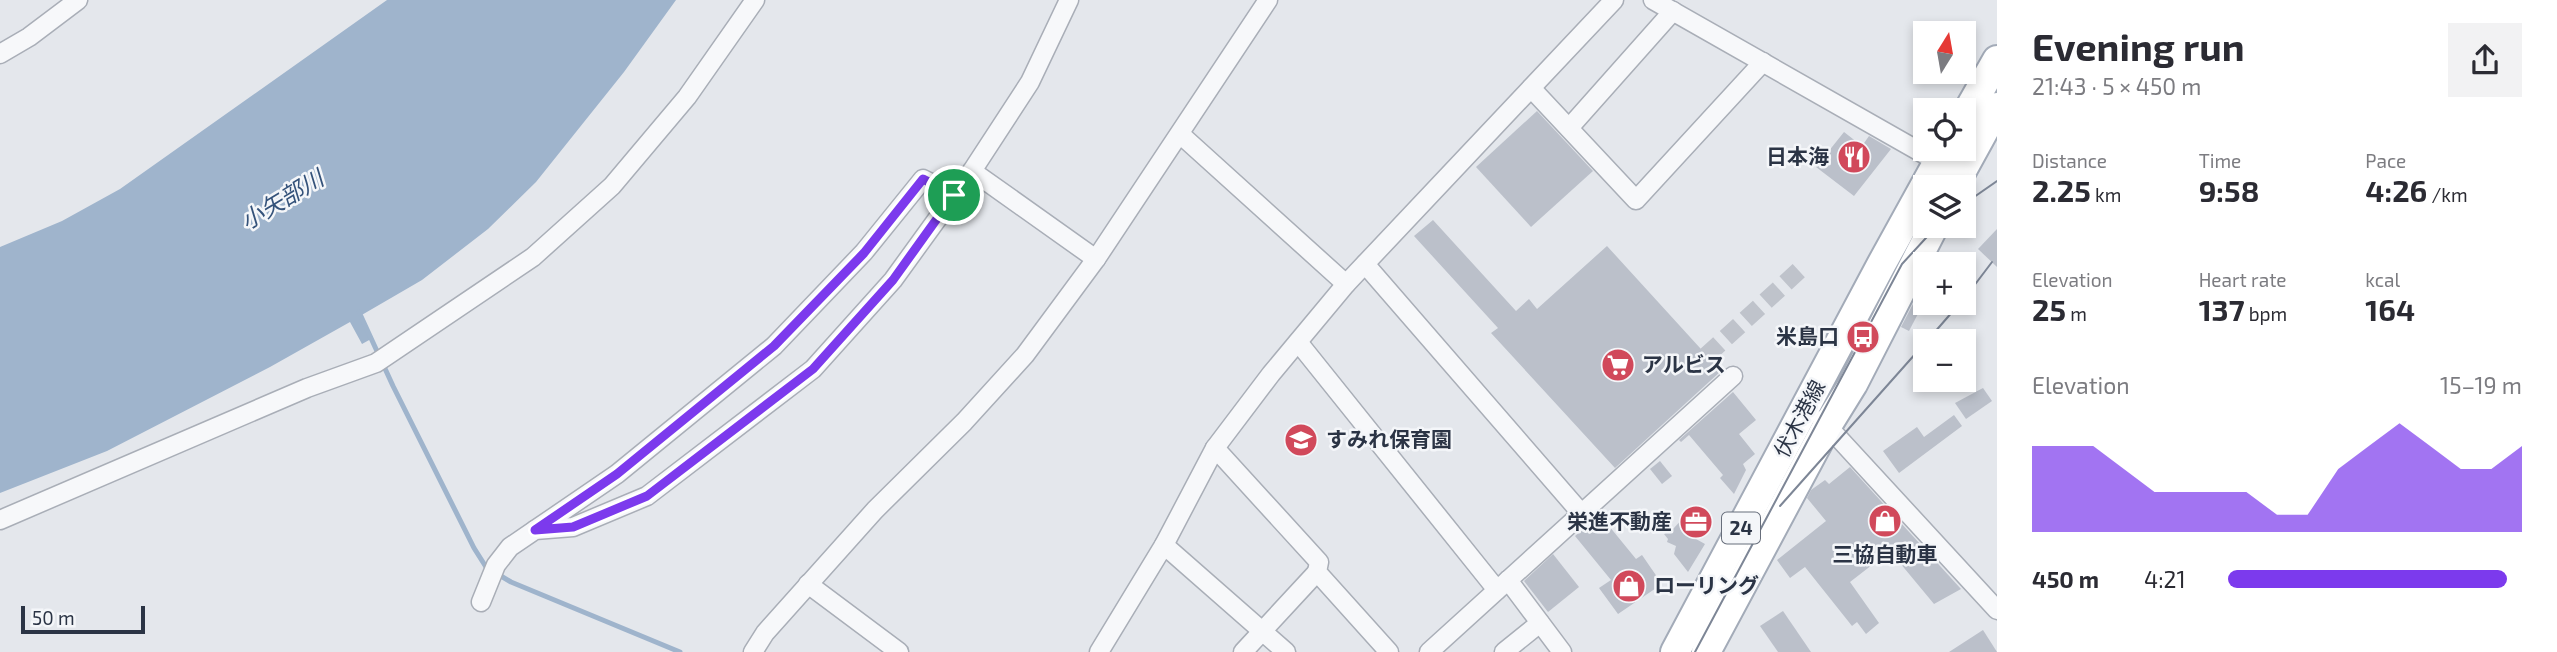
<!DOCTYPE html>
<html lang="en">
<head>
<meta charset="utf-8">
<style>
	:root { --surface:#fff; --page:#f2f2f3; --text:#2b2b33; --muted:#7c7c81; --accent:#7c3aed }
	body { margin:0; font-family:"Exo 2","Noto Sans JP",sans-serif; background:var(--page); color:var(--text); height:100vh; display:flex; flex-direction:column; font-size:26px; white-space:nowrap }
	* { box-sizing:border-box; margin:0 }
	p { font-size:23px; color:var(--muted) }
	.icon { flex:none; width:38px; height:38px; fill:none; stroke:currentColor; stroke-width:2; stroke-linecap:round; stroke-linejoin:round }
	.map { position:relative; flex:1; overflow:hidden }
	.sheet { display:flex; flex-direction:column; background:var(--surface); width:560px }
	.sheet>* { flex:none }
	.needle { width:46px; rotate:11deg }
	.fabs { position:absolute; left:1913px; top:21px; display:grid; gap:14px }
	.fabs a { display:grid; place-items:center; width:63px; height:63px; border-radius:0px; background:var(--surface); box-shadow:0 4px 10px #0003; font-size:35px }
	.scale { position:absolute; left:21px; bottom:18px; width:124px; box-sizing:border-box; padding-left:7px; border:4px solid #2b3445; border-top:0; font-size:19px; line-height:24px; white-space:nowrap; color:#2b3445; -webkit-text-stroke:5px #f4f6f9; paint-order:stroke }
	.pin { position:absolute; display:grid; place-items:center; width:60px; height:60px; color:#fff; margin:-30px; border:4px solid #fff; border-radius:50%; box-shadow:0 2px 7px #0007 }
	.round { display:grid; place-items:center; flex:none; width:74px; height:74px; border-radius:0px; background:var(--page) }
	.summary { display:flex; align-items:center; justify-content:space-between; height:119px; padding:0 35px }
	h1 { font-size:38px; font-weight:700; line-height:52px }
	.metrics { display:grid; grid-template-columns:repeat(3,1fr); gap:10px; height:119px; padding:7px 35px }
	.metrics div { display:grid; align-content:center }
	.metrics b { font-size:30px; font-weight:700 }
	.metrics small { font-size:19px; font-weight:400 }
	.metrics p { font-size:19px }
	.chart { height:196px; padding:14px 35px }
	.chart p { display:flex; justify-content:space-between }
	.chart svg { width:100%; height:126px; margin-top:7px; fill:var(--accent); opacity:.7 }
	ul { padding:0 35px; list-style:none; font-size:23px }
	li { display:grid; grid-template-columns:112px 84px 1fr; align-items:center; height:52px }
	li i { height:18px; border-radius:9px; background:var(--accent) }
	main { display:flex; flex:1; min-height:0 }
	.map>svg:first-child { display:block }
</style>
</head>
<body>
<main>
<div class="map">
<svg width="1997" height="652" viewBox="0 0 1997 652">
	<rect width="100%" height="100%" fill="#e4e7ec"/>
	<polygon fill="#9fb4cc" points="387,0 676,0 624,72 536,182 488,229 422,280 360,316 371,339 362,344 350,322 270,367 107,451 0,493 0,247 62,221 120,189"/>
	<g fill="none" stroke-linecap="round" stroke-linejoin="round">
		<polyline stroke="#9fb4cc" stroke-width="5" points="359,312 393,386 474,548 486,567 511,582 680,652"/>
	</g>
	<g fill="#bbc0ca">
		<polygon points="1537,111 1593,171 1531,227 1476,167"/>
		<polygon points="1844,132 1862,146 1869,136 1891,149 1854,196 1816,167"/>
		<polygon points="1433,220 1516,311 1529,299 1537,309 1607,246 1721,371 1615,468 1491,333 1498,328 1414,236"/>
		<polygon points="1997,229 1997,267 1978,249"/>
		<polygon points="1913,304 1921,308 1909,331 1901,327"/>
		<polygon points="1983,388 1992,401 1966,419 1955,403"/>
		<polygon points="1733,392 1756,420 1739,434 1755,454 1743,464 1746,470 1734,494 1720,478 1723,475 1689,435 1681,442 1679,440"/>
		<polygon points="1954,415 1962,426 1899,473 1883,451 1917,427 1924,437"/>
		<polygon points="1660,461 1672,476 1662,484 1650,469"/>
		<polygon points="1850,467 1961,589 1934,604 1890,551 1850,582 1879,623 1866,634 1857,622 1852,626 1805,567 1790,578 1777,560 1826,521 1807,498 1811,490 1825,480 1829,484"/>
		<polygon points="1694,506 1707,514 1696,539 1705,544 1688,572 1674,554 1676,546 1667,542 1668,539 1664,534 1674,528"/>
		<polygon points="1600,515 1636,559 1642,555 1662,584 1618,614 1599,588 1611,580 1575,536"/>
		<polygon points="1553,554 1579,587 1548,612 1524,581"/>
		<polygon points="1783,611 1811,652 1778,652 1760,626"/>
		<polygon points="1983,630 1997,652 1949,652"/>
	</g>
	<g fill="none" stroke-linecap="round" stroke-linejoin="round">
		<polyline stroke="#bfc3cb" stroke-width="18" stroke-dasharray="18 9" stroke-linecap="butt" points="1706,356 1805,265"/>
		<defs>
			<g id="street">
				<polyline points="1653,0 1945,166"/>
				<polyline points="0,54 29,37 78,0"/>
				<polyline points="1531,88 1636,200 1763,62"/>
				<polyline points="1569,128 1673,11"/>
				<polyline points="1180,134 1346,284"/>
				<polyline points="972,171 1096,259"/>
				<polyline points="1365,264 1581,513"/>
				<polyline points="1298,342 1497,590"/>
				<polyline points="1822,420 1997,610"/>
				<polyline points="1215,448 1319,562 1317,572 1389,652"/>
				<polyline points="0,520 307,388 376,363 533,257 612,186 687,97 755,0"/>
				<polyline points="535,530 617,474 774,346 864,252 923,179 954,195"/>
				<polyline points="1164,545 1286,652"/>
				<polyline points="1508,580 1562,652"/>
				<polyline points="808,584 899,652"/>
				<polyline points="481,602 496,565 510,547 535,530 573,527 647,496 813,369 893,280 972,171 1030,82 1069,0"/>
				<polyline points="753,652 765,633 875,510 964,422 1025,355 1096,259 1268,0"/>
				<polyline points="1099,652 1164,545 1215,448 1271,374 1346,284 1614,0"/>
				<polyline points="1243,652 1317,572"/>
				<polyline points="1429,652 1733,376"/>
				<polyline points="1504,652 1540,623"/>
			</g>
			<g id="primary">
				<polyline points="1964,118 1997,60"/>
				<polyline points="1953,187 1997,107"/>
				<polyline points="1675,652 1881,265 1945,149"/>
				<polyline points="1706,652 1827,426 1853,384 1934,226"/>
			</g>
		</defs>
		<use href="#street" stroke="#a9aeb7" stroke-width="21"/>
		<use href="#primary" stroke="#a3abb8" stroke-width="32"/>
		<use href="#street" stroke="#f7f8fa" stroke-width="18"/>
		<use href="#primary" stroke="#fff" stroke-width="28"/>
		<g stroke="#7d8696" stroke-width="2">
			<polyline points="1964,204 1997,181"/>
			<polyline points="1964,299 1992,262"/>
			<polyline points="1927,341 1960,303"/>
			<polyline points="1780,506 1925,343"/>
			<polyline points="1695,652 1902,264 1937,226"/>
		</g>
	</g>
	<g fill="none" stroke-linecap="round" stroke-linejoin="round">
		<defs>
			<polygon id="route" points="923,179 954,195 893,280 813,369 647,496 573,527 535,530 617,474 774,346 864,253"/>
		</defs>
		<use href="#route" stroke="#fff" stroke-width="14"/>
		<use href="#route" stroke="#7c3aed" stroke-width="9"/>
	</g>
	<defs>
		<symbol id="restaurant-disc" viewBox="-11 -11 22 22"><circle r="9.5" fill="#d1495b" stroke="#f4f6f9"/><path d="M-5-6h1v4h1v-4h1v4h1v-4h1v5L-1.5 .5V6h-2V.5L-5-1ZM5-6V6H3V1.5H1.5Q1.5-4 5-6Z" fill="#fff"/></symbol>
		<symbol id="bus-disc" viewBox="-11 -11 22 22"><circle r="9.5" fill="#d1495b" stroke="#f4f6f9"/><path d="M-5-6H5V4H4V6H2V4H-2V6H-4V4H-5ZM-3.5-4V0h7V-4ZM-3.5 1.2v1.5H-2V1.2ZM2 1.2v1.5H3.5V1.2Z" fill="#fff"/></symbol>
		<symbol id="supermarket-disc" viewBox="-11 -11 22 22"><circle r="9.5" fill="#d1495b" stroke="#f4f6f9"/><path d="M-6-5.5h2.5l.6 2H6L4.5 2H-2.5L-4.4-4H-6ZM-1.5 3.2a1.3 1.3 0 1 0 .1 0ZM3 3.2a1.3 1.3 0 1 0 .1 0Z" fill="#fff"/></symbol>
		<symbol id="school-disc" viewBox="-11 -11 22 22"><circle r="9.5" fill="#d1495b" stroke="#f4f6f9"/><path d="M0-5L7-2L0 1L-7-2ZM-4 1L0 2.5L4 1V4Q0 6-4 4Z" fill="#fff"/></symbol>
		<symbol id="shop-disc" viewBox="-11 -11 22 22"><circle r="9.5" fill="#d1495b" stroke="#f4f6f9"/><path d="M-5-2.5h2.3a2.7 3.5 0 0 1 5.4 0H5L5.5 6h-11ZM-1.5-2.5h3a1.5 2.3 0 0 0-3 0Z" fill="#fff"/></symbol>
		<symbol id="office-disc" viewBox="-11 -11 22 22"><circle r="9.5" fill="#d1495b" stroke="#f4f6f9"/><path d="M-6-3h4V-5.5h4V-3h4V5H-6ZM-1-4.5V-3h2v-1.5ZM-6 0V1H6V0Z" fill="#fff"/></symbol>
	</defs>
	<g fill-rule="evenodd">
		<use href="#restaurant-disc" x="1835" y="138" width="38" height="38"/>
		<use href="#bus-disc" x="1844" y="318" width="38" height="38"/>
		<use href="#supermarket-disc" x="1599" y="346" width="38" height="38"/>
		<use href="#school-disc" x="1282" y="421" width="38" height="38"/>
		<use href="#shop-disc" x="1866" y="502" width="38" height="38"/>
		<use href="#office-disc" x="1677" y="503" width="38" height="38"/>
		<use href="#shop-disc" x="1610" y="567" width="38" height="38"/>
	</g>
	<g text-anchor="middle" stroke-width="5" stroke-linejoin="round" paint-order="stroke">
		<rect fill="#f4f6f9" stroke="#676e7b" stroke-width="2" x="1722" y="512.5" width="38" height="31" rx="5"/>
		<g font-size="19" font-weight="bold" fill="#2b3445">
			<text x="1741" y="535">24</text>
		</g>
		<g font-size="21" font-weight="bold" fill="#2b3445" stroke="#f4f6f9" text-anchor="end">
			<text x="1829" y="164">日本海</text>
			<text x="1839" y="344">米島口</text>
			<text x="1642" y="372" text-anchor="start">アルビス</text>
			<text x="1326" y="447" text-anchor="start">すみれ保育園</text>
			<text x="1672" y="529">栄進不動産</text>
			<text x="1885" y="562" text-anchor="middle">三協自動車</text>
			<text x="1654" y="593" text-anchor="start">ローリング</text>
		</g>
		<g font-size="21" fill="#2b3445" stroke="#f4f6f9">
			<text transform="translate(1800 419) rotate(-62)" y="7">伏木港線</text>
		</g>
		<g font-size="23" font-style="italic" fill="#34527a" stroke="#f4f6f9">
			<text transform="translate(282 200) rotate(-31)" y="8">小矢部川</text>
		</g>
	</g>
</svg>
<div class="fabs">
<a><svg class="needle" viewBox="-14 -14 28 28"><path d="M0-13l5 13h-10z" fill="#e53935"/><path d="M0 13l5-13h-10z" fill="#7c7c81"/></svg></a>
<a><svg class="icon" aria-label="locate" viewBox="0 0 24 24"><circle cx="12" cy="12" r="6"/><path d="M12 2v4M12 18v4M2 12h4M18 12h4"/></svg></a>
<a><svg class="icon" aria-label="layers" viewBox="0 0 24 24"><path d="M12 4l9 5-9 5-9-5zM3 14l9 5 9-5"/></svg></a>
<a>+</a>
<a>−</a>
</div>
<div class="scale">50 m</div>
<div class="pin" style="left:954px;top:195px;background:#1e9e55"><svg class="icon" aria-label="arrive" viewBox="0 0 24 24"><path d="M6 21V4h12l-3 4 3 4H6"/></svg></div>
</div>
<section class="sheet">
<div class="summary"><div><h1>Evening run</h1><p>21:43 · 5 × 450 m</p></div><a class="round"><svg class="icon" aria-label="share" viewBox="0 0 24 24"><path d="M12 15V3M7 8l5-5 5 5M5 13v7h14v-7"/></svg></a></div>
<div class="metrics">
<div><p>Distance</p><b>2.25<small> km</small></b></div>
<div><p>Time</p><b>9:58</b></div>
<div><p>Pace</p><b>4:26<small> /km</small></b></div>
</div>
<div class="metrics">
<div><p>Elevation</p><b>25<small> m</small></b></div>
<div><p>Heart rate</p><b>137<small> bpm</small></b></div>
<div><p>kcal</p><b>164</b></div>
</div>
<div class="chart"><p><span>Elevation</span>15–19 m</p>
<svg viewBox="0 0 160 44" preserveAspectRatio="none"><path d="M0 44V14L10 14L20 14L30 22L40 30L50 30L60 30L70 30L80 38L90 38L100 22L110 14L120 6L130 14L140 22L150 22L160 14V44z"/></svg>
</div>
<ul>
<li><b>450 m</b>4:21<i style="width:95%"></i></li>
</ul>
</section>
</main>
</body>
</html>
